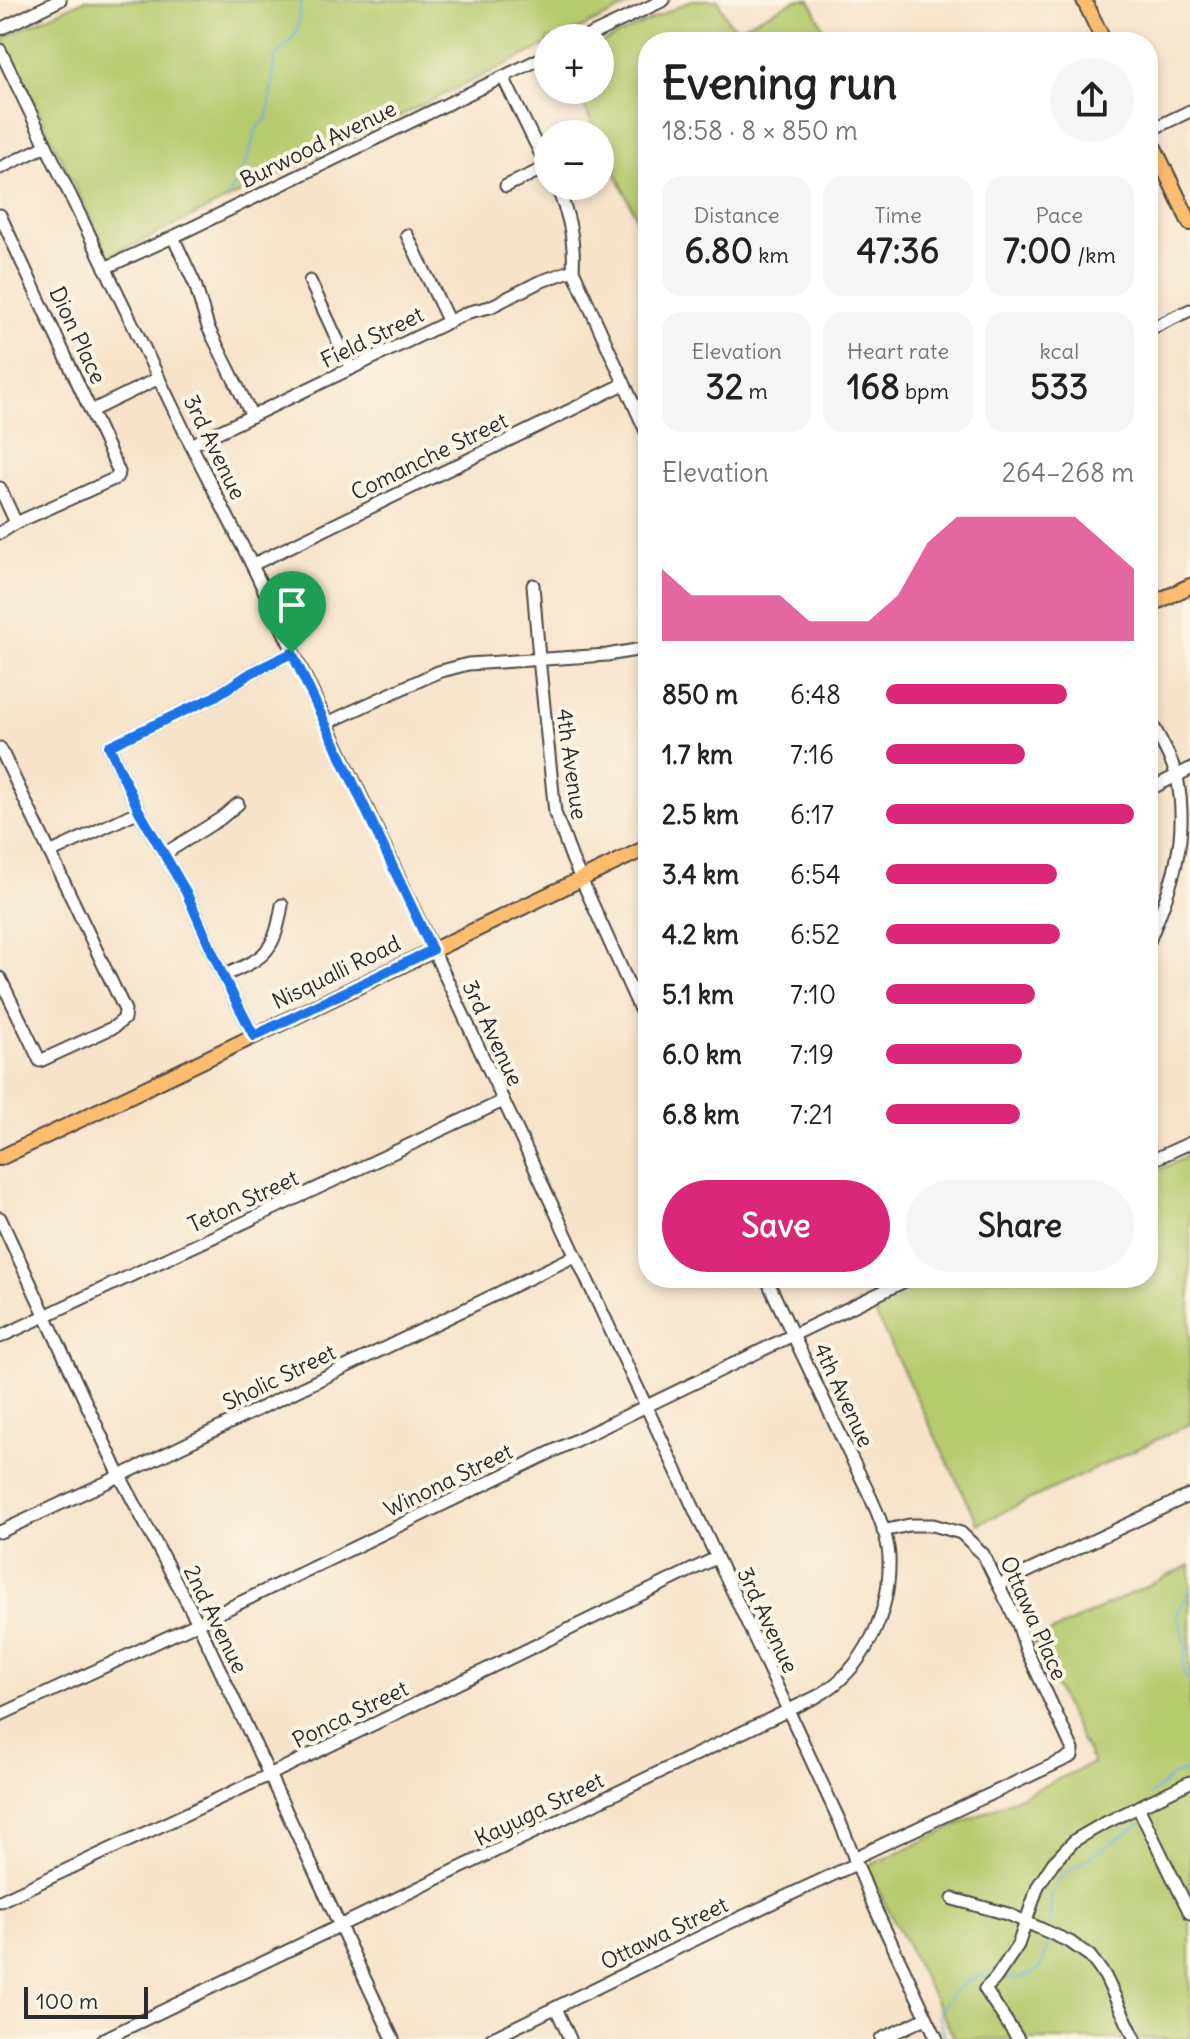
<!DOCTYPE html>
<html lang="en">
<head>
<meta charset="utf-8">
<style>
	:root { --surface:#fff; --page:#f6f6f6; --text:#222; --muted:#767676; --accent:#db2777 }
	body { margin:0; font-family:Delius,sans-serif; background:var(--page); color:var(--text); height:100vh; display:flex; flex-direction:column; font-size:30px; white-space:nowrap }
	* { box-sizing:border-box; margin:0 }
	p { font-size:26px; color:var(--muted) }
	.icon { flex:none; width:44px; height:44px; fill:none; stroke:currentColor; stroke-width:2; stroke-linecap:round; stroke-linejoin:round }
	.map { position:relative; flex:1; overflow:hidden }
	.drawer { position:absolute; left:638px; top:32px; width:520px; height:1256px; display:flex; flex-direction:column; background:var(--surface); border-radius:32px; box-shadow:0 4px 12px #0003 }
	.drawer>* { flex:none }
	.buttons { position:absolute; left:534px; top:24px; display:grid; gap:16px }
	.buttons a { display:grid; place-items:center; width:80px; height:80px; border-radius:50%; background:var(--surface); box-shadow:0 4px 12px #0003; font-size:40px }
	.scale { position:absolute; left:24px; bottom:20px; width:124px; box-sizing:border-box; padding-left:8px; border:4px solid #2b2b2b; border-top:0; font-size:22px; line-height:28px; white-space:nowrap; color:#2b2b2b; -webkit-text-stroke:6px #fcf5e5; paint-order:stroke }
	.pin { position:absolute; display:grid; place-items:center; width:68px; height:68px; color:#fff; margin:-82px -34px; border-radius:50% 50% 50% 0; rotate:-45deg; box-shadow:0 0 8px #0007 }
	.pin .icon { rotate:45deg }
	.round { display:grid; place-items:center; flex:none; width:84px; height:84px; border-radius:42px; background:var(--page) }
	.head { display:flex; align-items:center; justify-content:space-between; height:136px; padding:0 24px }
	h1 { font-size:44px; font-weight:800; line-height:60px }
	.metrics { display:grid; grid-template-columns:repeat(3,1fr); gap:12px; height:136px; padding:8px 24px }
	.metrics div { display:grid; align-content:center; border-radius:20px; background:var(--page); text-align:center }
	.metrics b { font-size:34px; font-weight:800 }
	.metrics small { font-size:22px; font-weight:400 }
	.metrics p { font-size:22px }
	.chart { height:224px; padding:16px 24px }
	.chart p { display:flex; justify-content:space-between }
	.chart svg { width:100%; height:144px; margin-top:8px; fill:var(--accent); opacity:.7 }
	.button { display:flex; gap:16px; margin-top:auto; padding:16px 24px }
	.button a { flex:1; height:92px; border-radius:48px; background:var(--accent); color:#fff; font-size:32px; font-weight:800; line-height:92px; text-align:center }
	.button a+a { background:var(--page); color:var(--text) }
	ul { padding:0 24px; list-style:none; font-size:26px }
	li { display:grid; grid-template-columns:128px 96px 1fr; align-items:center; height:60px }
	li i { height:20px; border-radius:10px; background:var(--accent) }
	.map>svg:first-child { display:block }
</style>
</head>
<body>
<div class="map">
<svg width="1190" height="2039" viewBox="0 0 1190 2039">
	<rect width="100%" height="100%" fill="#fcf5e5"/>
	<filter id="ink" filterUnits="userSpaceOnUse"><feTurbulence type="fractalNoise" baseFrequency=".0125" numOctaves="2"/><feDisplacementMap in="SourceGraphic" scale="16" xChannelSelector="R" yChannelSelector="G"/><feConvolveMatrix kernelMatrix="1 2 1 2 8 2 1 2 1" color-interpolation-filters="sRGB"/></filter>
	<filter id="wash" filterUnits="userSpaceOnUse"><feTurbulence type="fractalNoise" baseFrequency=".006" numOctaves="4" result="noise"/><feDisplacementMap in="SourceGraphic" scale="32" xChannelSelector="R" yChannelSelector="G"/><feGaussianBlur stdDeviation="1.8" result="paint"/><feColorMatrix in="noise" values="0 0 0 0 0 0 0 0 0 0 0 0 0 0 0 0 0 1.4 0 .05"/><feComposite in="paint" operator="in"/></filter>
	<g filter="url(#wash)">
		<rect width="100%" height="100%" fill="#f7e3ca"/>
		<g fill="#b6ca6e" stroke="#707a4c" stroke-width="2">
			<polygon points="84,0 640,0 561,38 548,38 548,44 109,257 3,38"/>
			<path d="M692 0H718C723 10 727 26 740 27L796 0H810L830 42H648V242L600 140V134H597L576 90H600V44Z"/>
			<polygon points="1190,1155 1190,1424 978,1524 871,1305 928,1278 1148,1278 1148,1175"/>
			<polygon points="1190,1565 1190,2039 955,2039 866,1867 1093,1763 1033,1641"/>
		</g>
		<g fill="none" stroke-linecap="round" stroke-linejoin="round">
			<g stroke="#66aedd" stroke-width="2">
				<path d="M228 197 247 160 256 130 259 125 268 118 275 56C281 49 291 43 295 35 301 25 297 11 302 0"/>
				<polyline points="1190,1589 1177,1614 1187,1648 1183,1661 1184,1674 1190,1682"/>
				<polyline points="1151,1795 1172,1776 1190,1770"/>
				<path d="M1050 1926C1051 1902 1048 1889 1067 1872L1140 1824"/>
				<path d="M1005 1977C1020 1981 1038 1975 1044 1959 1047 1953 1047 1945 1049 1939"/>
				<path d="M946 2039 938 2015C951 1991 964 1979 992 1973"/>
			</g>
		</g>
	</g>
	<g filter="url(#ink)">
		<g fill="none" stroke-linecap="round" stroke-linejoin="round">
			<defs>
				<g id="minor">
					<polyline points="0,29 60,0"/>
					<polyline points="584,38 664,0"/>
					<polyline points="0,50 191,445 252,565 327,723 788,1710 840,1822 873,1904 937,2039"/>
					<polyline points="503,77 548,169"/>
					<polyline points="1148,131 1190,111"/>
					<polyline points="0,168 46,146"/>
					<polyline points="506,186 547,167"/>
					<path d="M556 186C569 213 575 240 573 270L648 436"/>
					<polyline points="0,215 119,472 116,478 16,523 0,533"/>
					<polyline points="407,235 449,322"/>
					<polyline points="173,237 195,284 208,327 252,416"/>
					<polyline points="105,268 173,237 548,55"/>
					<polyline points="310,281 351,369"/>
					<polyline points="1148,330 1190,310"/>
					<polyline points="91,411 159,378"/>
					<polyline points="191,445 469,312 490,307 539,282 573,270"/>
					<polyline points="0,488 16,523"/>
					<polyline points="252,565 624,384"/>
					<polyline points="533,585 539,658 555,813 573,861 648,1027"/>
					<path d="M1148 716C1158 736 1171 756 1177 777 1190 841 1171 887 1148 944"/>
					<polyline points="327,723 438,672 468,664 607,655 648,648"/>
					<polyline points="0,748 125,1010 124,1019 114,1027 40,1061 0,978"/>
					<polyline points="1148,790 1190,769"/>
					<polyline points="50,853 139,811"/>
					<polyline points="164,854 220,819 238,804"/>
					<path d="M223 976C266 957 274 953 282 905"/>
					<polyline points="254,1036 223,976 186,892 139,811 109,746 214,697 251,673 292,653"/>
					<polyline points="1148,1162 1190,1143"/>
					<polyline points="0,1218 120,1476 198,1623 393,2039"/>
					<polyline points="0,1337 503,1101"/>
					<polyline points="0,1532 120,1476 575,1256"/>
					<polyline points="999,1585 1190,1495"/>
					<polyline points="0,1715 198,1623 911,1278"/>
					<polyline points="1138,1807 1190,1913"/>
					<polyline points="854,1858 1072,1756 1073,1750 1026,1649 1018,1624 983,1554 961,1533 933,1525 909,1525 883,1531"/>
					<polyline points="953,1899 1008,1914 1070,1942 1090,1956 1105,1976 1135,2039"/>
					<polyline points="0,1901 269,1775 716,1558"/>
					<polyline points="556,2008 570,2039"/>
					<path d="M104 2039 816 1697C865 1670 891 1612 889 1557 888 1526 861 1478 847 1449 820 1392 793 1335 766 1278"/>
					<polyline points="491,2039 731,1922 856,1864"/>
					<polyline points="881,2039 926,2018"/>
					<polyline points="1018,2039 985,1989 995,1979 1018,1945 1038,1886 1053,1863 1075,1840 1101,1825 1190,1782"/>
				</g>
				<g id="major">
					<polyline points="1084,0 1104,42"/>
					<polyline points="1148,135 1190,223"/>
					<polyline points="1148,606 1190,586"/>
					<polyline points="0,1158 648,847"/>
				</g>
			</defs>
			<use href="#minor" stroke="#4a4743" stroke-width="15"/>
			<use href="#major" stroke="#4a4743" stroke-width="18"/>
			<use href="#minor" stroke="#fff" stroke-width="11"/>
			<use href="#major" stroke="#fcbd6f" stroke-width="14"/>
		</g>
	</g>
	<g fill="none" stroke-linecap="round" stroke-linejoin="round" filter="url(#ink)">
		<defs>
			<polygon id="route" points="292,653 432,950 254,1036 223,976 186,892 139,811 109,746 214,697 251,673"/>
		</defs>
		<use href="#route" stroke="#fff" stroke-width="16"/>
		<use href="#route" stroke="#1a73e8" stroke-width="10"/>
	</g>
	<g text-anchor="middle" stroke-width="8" stroke-linejoin="round" paint-order="stroke">
		<g font-size="22" fill="#2b2b2b" stroke="#fcf5e5">
			<text transform="translate(318 144) rotate(-26)" y="8">Burwood Avenue</text>
			<text transform="translate(78 335) rotate(65)" y="8">Dion Place</text>
			<text transform="translate(372 337) rotate(-26)" y="8">Field Street</text>
			<text transform="translate(215 447) rotate(64)" y="8">3rd Avenue</text>
			<text transform="translate(429 456) rotate(-26)" y="8">Comanche Street</text>
			<text transform="translate(572 764) rotate(82)" y="8">4th Avenue</text>
			<text transform="translate(336 972) rotate(-26)" y="8">Nisqualli Road</text>
			<text transform="translate(493 1033) rotate(65)" y="8">3rd Avenue</text>
			<text transform="translate(243 1201) rotate(-25)" y="8">Teton Street</text>
			<text transform="translate(279 1377) rotate(-26)" y="8">Sholic Street</text>
			<text transform="translate(844 1395) rotate(65)" y="8">4th Avenue</text>
			<text transform="translate(448 1480) rotate(-26)" y="8">Winona Street</text>
			<text transform="translate(1034 1618) rotate(66)" y="8">Ottawa Place</text>
			<text transform="translate(216 1619) rotate(64)" y="8">2nd Avenue</text>
			<text transform="translate(768 1620) rotate(65)" y="8">3rd Avenue</text>
			<text transform="translate(350 1714) rotate(-26)" y="8">Ponca Street</text>
			<text transform="translate(539 1809) rotate(-26)" y="8">Kayuga Street</text>
			<text transform="translate(664 1933) rotate(-26)" y="8">Ottawa Street</text>
		</g>
	</g>
</svg>
<div class="buttons">
<a>+</a>
<a>−</a>
</div>
<div class="scale">100 m</div>
<div class="pin" style="left:292px;top:653px;background:#1e9e55"><svg class="icon" aria-label="arrive" viewBox="0 0 24 24"><path d="M6 21V4h12l-3 4 3 4H6"/></svg></div>
<section class="drawer">
<div class="head"><div><h1>Evening run</h1><p>18:58 · 8 × 850 m</p></div><a class="round"><svg class="icon" aria-label="share" viewBox="0 0 24 24"><path d="M12 15V3M7 8l5-5 5 5M5 13v7h14v-7"/></svg></a></div>
<div class="metrics">
<div><p>Distance</p><b>6.80<small> km</small></b></div>
<div><p>Time</p><b>47:36</b></div>
<div><p>Pace</p><b>7:00<small> /km</small></b></div>
</div>
<div class="metrics">
<div><p>Elevation</p><b>32<small> m</small></b></div>
<div><p>Heart rate</p><b>168<small> bpm</small></b></div>
<div><p>kcal</p><b>533</b></div>
</div>
<div class="chart"><p><span>Elevation</span>264–268 m</p>
<svg viewBox="0 0 160 44" preserveAspectRatio="none"><path d="M0 44V22L10 30L20 30L30 30L40 30L50 38L60 38L70 38L80 30L90 14L100 6L110 6L120 6L130 6L140 6L150 14L160 22V44z"/></svg>
</div>
<ul>
<li><b>850 m</b>6:48<i style="width:73%"></i></li>
<li><b>1.7 km</b>7:16<i style="width:56%"></i></li>
<li><b>2.5 km</b>6:17<i style="width:100%"></i></li>
<li><b>3.4 km</b>6:54<i style="width:69%"></i></li>
<li><b>4.2 km</b>6:52<i style="width:70%"></i></li>
<li><b>5.1 km</b>7:10<i style="width:60%"></i></li>
<li><b>6.0 km</b>7:19<i style="width:55%"></i></li>
<li><b>6.8 km</b>7:21<i style="width:54%"></i></li>
</ul>
<div class="button"><a>Save</a><a>Share</a></div>
</section>
</div>
</body>
</html>
